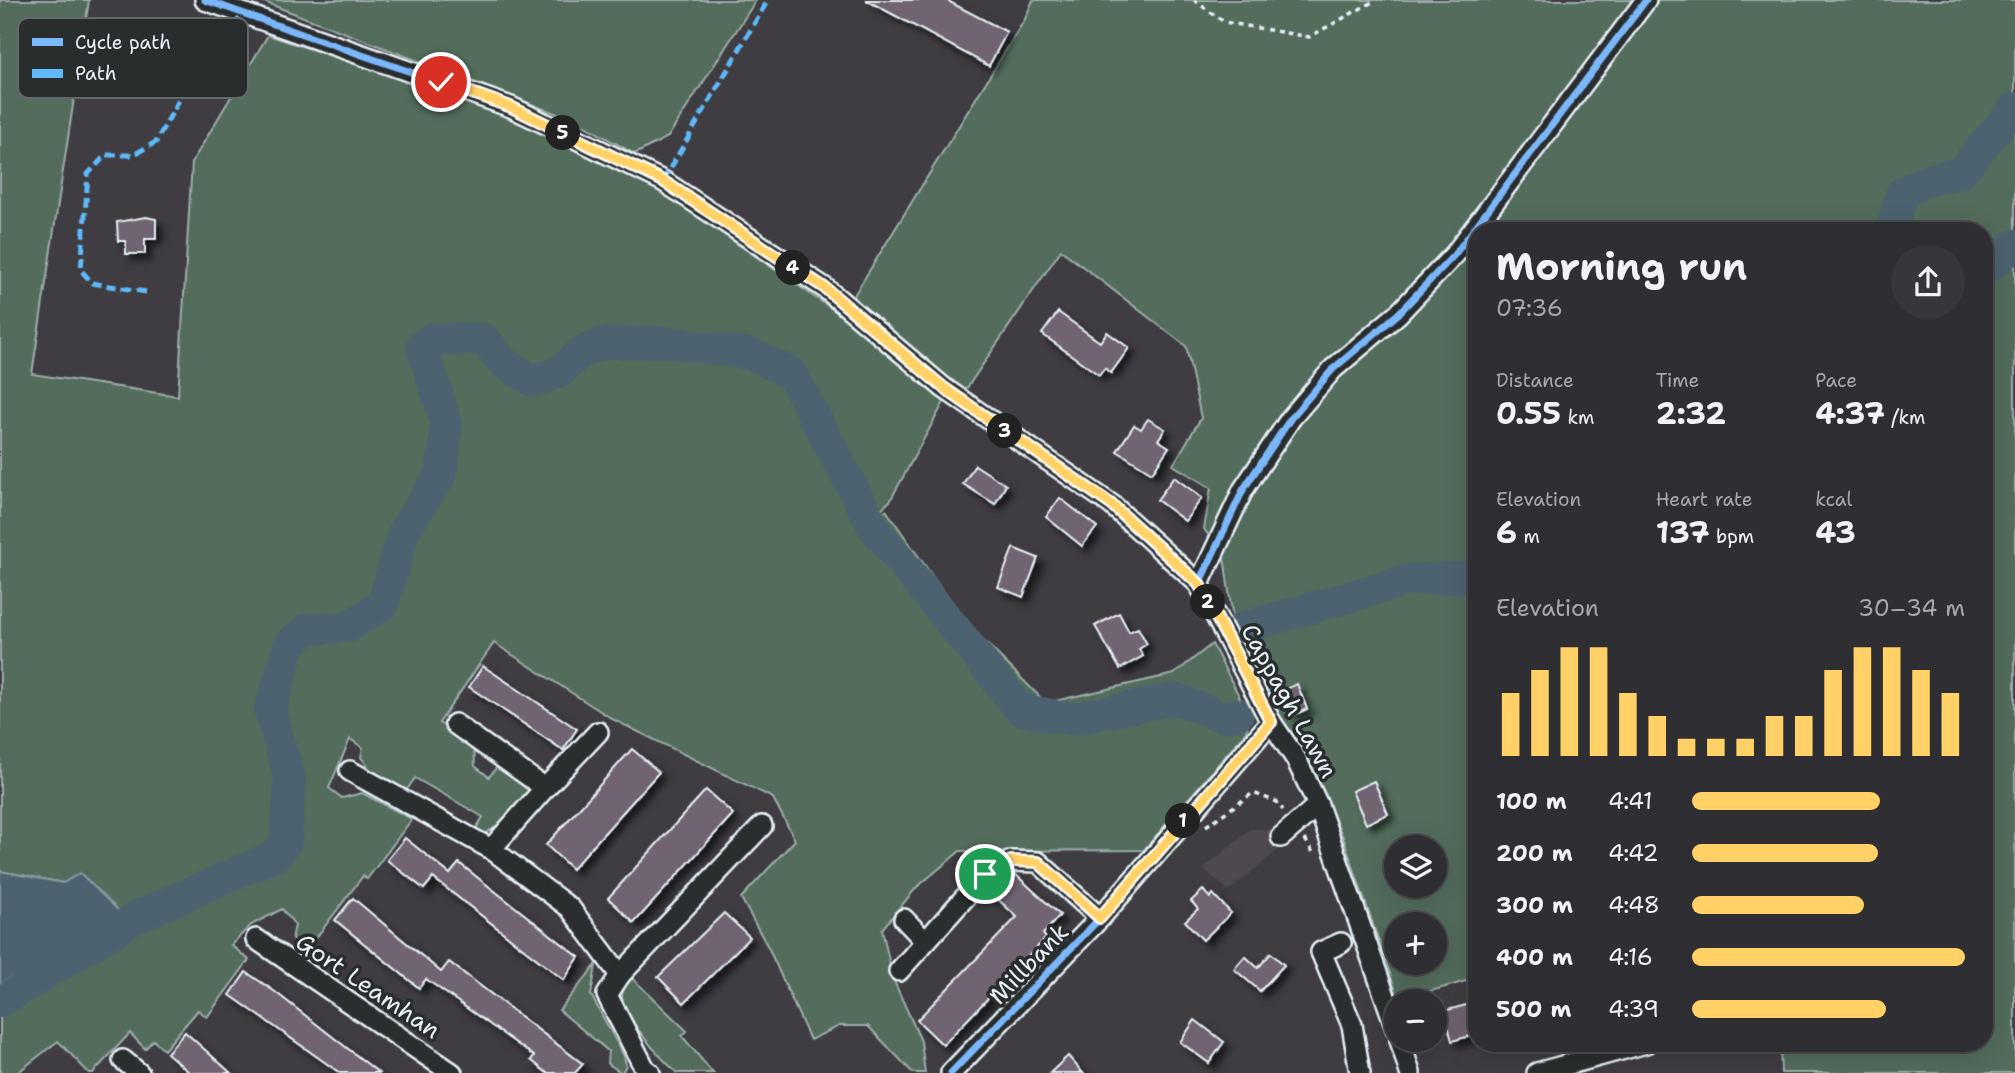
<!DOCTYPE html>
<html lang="en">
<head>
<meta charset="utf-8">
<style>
	:root { --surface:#2f2e32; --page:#37363a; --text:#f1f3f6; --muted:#a7a8ac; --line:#4a4a4d; --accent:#ffd166 }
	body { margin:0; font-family:"Shantell Sans",sans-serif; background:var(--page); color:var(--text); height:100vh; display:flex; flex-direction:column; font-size:26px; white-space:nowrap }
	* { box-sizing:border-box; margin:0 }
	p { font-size:23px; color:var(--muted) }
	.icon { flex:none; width:38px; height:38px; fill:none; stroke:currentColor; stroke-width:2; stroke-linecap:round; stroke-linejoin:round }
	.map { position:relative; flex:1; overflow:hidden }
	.details { position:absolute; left:1468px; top:222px; width:525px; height:830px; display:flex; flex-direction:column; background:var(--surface); border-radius:28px; box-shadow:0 7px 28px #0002,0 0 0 2px var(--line) }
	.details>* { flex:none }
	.controls { position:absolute; left:1384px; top:835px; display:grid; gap:14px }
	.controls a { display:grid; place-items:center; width:63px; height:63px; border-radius:50%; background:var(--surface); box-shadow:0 7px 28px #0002,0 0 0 2px var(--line); font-size:35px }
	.pin { position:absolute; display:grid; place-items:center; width:60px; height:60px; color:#fff; margin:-30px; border:4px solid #fff; border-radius:50%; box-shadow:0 2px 7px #0007 }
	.km { position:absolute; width:35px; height:35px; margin:-18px; border-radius:50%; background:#222; color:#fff; font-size:19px; line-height:35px; text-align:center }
	.round { display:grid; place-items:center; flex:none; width:74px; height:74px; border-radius:37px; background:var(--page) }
	.overview { display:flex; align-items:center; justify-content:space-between; height:119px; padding:0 28px }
	h1 { font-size:38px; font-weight:700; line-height:52px }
	.figures { display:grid; grid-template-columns:repeat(3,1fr); gap:10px; height:119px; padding:7px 28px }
	.figures div { display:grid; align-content:center }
	.figures b { font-size:30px; font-weight:700 }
	.figures small { font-size:19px; font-weight:400 }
	.figures p { font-size:19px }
	.chart { height:196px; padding:14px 28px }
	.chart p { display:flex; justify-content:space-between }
	.chart svg { width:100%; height:126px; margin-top:7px; stroke:var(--accent); stroke-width:6 }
	ul { padding:0 28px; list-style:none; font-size:23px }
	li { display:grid; grid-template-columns:112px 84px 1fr; align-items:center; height:52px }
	li i { height:18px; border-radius:9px; background:var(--accent) }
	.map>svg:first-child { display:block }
</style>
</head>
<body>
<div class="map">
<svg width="2015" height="1073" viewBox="0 0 2015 1073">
	<defs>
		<filter id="shadow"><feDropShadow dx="6" dy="6" stdDeviation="3.5" flood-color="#0009"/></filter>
	</defs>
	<rect width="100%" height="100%" fill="#3f3d42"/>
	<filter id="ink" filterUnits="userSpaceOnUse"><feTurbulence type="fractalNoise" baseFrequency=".0143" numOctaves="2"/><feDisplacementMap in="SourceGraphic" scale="14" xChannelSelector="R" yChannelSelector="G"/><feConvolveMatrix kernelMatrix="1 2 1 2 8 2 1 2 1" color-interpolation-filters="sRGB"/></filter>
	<g filter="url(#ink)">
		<polygon fill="#4e4850" points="1250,829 1275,829 1288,842 1229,891 1203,869"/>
		<g fill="#526c5b" stroke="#9daeaa" stroke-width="2" fill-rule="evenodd">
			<path d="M0 0H89L32 374 178 396 192 162 268 35 512 116 658 189 835 311 944 402 890 501 865 524 886 510 964 621 1046 703 1174 674 1212 644 1250 717 1246 732 1144 850 960 851 916 888 882 929 893 979 921 1041 925 1073H913L868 1026H839L810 1040 769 949 741 898 795 840 773 798 614 720 494 643 439 723 474 745 475 766 489 777 496 768 527 781 530 792C520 809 503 823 486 833L475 830 483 817 415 778 406 791 371 771 361 757 363 748 350 739 329 788 342 798 362 793 412 819 367 879 363 876 306 951 292 939 295 925 282 909 251 925 231 945 249 960 207 1017 198 1010 164 1050 153 1040 145 1049 130 1033 93 1073H89L58 1041 17 1073H0V984L120 912 63 883 0 871Z"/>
			<polygon points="259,0 756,0 668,137 635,154 578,122"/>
			<path d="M1033 0H2015V1073H1781L1780 1043H1984V231H1477V978L1399 1000 1343 837 1309 761 1262 696 1233 620 1224 557 1204 529 1211 488 1173 465 1201 418 1186 346 1061 250 964 392 902 343 853 297 1025 19ZM1396 847H1435V886H1396ZM1396 924H1435V962H1396Z"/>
			<polygon points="596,965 591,995 624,1056 626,1065 622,1073 607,1063 608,1051 559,1010"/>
			<path d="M632 978 687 1031 682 1036 713 1073H677C661 1058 624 1019 622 997 622 989 627 984 632 978Z"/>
		</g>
		<polygon fill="#4d6270" stroke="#8b9ba6" stroke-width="2" points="0,871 63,883 80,873 121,913 0,984"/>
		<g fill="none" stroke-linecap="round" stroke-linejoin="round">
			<g stroke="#4d6270" stroke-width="32">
				<polyline points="1891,231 1902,193 1925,181 1961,172 2015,108"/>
				<polyline points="1984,270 2015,245"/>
				<polyline points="1272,698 1242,628 1407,580 1477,577"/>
				<path d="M0 1002 138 916 275 856 286 842 290 779 270 711 290 643 308 629 348 627 383 604 404 530 441 475 447 425 422 346 432 338C451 344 464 336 484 339L504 363 533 381 560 372 580 353 603 343 667 342 751 354 792 374 874 528 1020 709 1071 719 1176 699 1223 717 1238 714"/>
			</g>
		</g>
		<g fill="#706372" stroke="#e8f1f8" stroke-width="2" filter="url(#shadow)">
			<polygon points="866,0 946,0 1007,32 989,66"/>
			<polygon points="146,217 156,219 156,239 145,239 145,254 126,254 126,241 118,241 117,222"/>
			<polygon points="1058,312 1100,342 1107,332 1129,348 1111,373 1105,368 1099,375 1042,334"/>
			<polygon points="1148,419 1165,429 1158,440 1169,447 1152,473 1117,451 1134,425 1141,429"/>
			<polygon points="975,465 1006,485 995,504 963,484"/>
			<polygon points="1174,477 1202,498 1185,521 1157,500"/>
			<polygon points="1060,498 1097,527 1082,546 1046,517"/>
			<polygon points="1013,548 1038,558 1023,597 998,587"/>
			<polygon points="1119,613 1129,632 1138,628 1147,644 1139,649 1143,656 1120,669 1095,626"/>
			<polygon points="483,666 577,729 563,750 469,687"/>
			<polygon points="1297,684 1307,709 1292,716 1281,691"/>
			<polygon points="632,749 659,772 572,869 546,845"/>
			<polygon points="1374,781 1388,814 1366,824 1352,791"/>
			<polygon points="706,790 733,814 634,923 608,898"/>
			<polygon points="405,838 450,874 459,863 579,957 564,980 433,878 424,889 387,860"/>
			<polygon points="1014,873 1060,915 1043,934 1046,938 943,1045 917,1020 1017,917 989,891"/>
			<polygon points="1203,890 1210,898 1213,894 1231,913 1203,940 1185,921 1198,909 1191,901"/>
			<polygon points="353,898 441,972 449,962 583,1064 575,1073 547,1073 531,1060 534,1056 426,979 419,988 335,920"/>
			<polygon points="724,913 750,937 684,1003 658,977"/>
			<polygon points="1271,953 1284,965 1260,991 1234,969 1245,956 1258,968"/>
			<polygon points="246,972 274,991 379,1073 340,1073 230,995"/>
			<polygon points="1477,1002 1477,1034 1452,1041 1444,1011"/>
			<polygon points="1195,1020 1224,1042 1209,1063 1180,1042"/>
			<polygon points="185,1032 203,1048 231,1073 190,1073 167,1053"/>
			<polygon points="1068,1056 1083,1073 1050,1073"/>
		</g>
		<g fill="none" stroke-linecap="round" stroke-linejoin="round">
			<defs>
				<g id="minor">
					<polyline points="205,0 511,107 663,181 825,288 944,388 1112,505 1199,584 1271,722 1296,759 1318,805 1396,1028"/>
					<polyline points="1199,584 1243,490 1291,418 1333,369 1398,314 1455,254 1646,0"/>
					<polyline points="455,724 545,788 491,849"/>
					<polyline points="350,771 491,849 570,908 620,975 607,995 645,1069 650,1073"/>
					<polyline points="545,788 598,732"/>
					<polyline points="1281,837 1318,805"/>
					<polyline points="904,919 925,941"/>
					<polyline points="256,939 452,1073"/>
					<polyline points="1341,943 1321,952 1352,1025 1360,1073"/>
					<polyline points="899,971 985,875 1011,861 1038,862 1100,918"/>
					<polyline points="620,975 762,826"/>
					<polyline points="1400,1040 1410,1073"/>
					<polyline points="123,1060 139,1073"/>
					<polyline points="951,1073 1100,918 1271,722"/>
					<polyline points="1537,1073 1646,1043"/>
				</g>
			</defs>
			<use href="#minor" stroke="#e8f1f8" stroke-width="24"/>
			<g stroke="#e8f1f8" stroke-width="3.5" stroke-dasharray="5 5" stroke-linecap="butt">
				<polyline points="1194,0 1224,22 1309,37 1376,0"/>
				<polyline points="1206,826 1253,793 1277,802 1283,810"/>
				<polyline points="1305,839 1315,856"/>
			</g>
			<use href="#minor" stroke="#2a2d2e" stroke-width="19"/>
			<g stroke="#60bafa" stroke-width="5" stroke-dasharray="10 5" stroke-linecap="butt">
				<polyline points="663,181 768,0"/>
				<polyline points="146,292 92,283 81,270 88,174 106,155 133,155 156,142 191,78 230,38 242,12"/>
			</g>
			<defs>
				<g id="cycleway">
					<polyline points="205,0 511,107 663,181 825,288 944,388 1112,505 1199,584 1271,722 1100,918 951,1073"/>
					<polyline points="1199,584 1243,490 1291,418 1333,369 1398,314 1455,254 1646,0"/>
				</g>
			</defs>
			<use href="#cycleway" stroke="#2a2d2e" stroke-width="11"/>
			<use href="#cycleway" stroke="#7ab7fb" stroke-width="7"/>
		</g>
	</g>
	<g fill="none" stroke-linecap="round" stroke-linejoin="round" filter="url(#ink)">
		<defs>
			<polyline id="route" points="441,82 511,107 663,181 825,288 944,388 1112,505 1199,584 1271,722 1100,918 1038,862 1011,861 985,874"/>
		</defs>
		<use href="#route" stroke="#fff" stroke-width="14"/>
		<use href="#route" stroke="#ffd166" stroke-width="9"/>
	</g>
	<g text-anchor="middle" stroke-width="7" stroke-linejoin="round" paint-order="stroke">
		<g font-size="24" fill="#e8f1f8" stroke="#2a2d2e">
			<text transform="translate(1289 701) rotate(61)" y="8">Cappagh Lawn</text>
			<text transform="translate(1029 964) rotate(-46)" y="8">Millbank</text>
			<text transform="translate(368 986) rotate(34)" y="8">Gort Leamhan</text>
		</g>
	</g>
	<rect x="18" y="18" width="230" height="80" rx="10" fill="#2a2d2e" stroke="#63686b" stroke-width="2"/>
	<rect x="32" y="38" width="31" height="8" fill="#7ab7fb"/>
	<rect x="32" y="69" width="31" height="9" fill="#60bafa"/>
	<g font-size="19" fill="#e8f1f8">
		<text x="75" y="49">Cycle path</text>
		<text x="75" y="80">Path</text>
	</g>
</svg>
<div class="controls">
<a><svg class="icon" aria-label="layers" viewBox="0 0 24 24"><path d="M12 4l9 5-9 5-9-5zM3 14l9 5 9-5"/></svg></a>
<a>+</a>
<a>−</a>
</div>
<div class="pin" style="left:985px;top:874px;background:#1e9e55"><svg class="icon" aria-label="arrive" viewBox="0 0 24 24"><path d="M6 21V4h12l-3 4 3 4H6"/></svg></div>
<div class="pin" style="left:441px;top:82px;background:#d93025"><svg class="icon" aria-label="check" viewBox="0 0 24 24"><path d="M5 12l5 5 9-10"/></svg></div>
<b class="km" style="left:1183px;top:821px">1</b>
<b class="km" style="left:1208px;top:602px">2</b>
<b class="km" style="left:1005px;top:431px">3</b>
<b class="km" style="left:793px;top:268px">4</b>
<b class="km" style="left:563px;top:133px">5</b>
<section class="details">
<div class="overview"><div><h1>Morning run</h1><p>07:36</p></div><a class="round"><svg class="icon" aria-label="share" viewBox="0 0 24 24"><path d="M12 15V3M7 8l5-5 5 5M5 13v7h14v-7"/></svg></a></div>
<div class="figures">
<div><p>Distance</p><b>0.55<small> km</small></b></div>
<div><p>Time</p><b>2:32</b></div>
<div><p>Pace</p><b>4:37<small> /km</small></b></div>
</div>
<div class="figures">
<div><p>Elevation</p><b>6<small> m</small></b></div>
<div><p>Heart rate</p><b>137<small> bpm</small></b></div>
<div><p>kcal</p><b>43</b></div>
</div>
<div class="chart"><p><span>Elevation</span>30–34 m</p>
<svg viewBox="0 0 160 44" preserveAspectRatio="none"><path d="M5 44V22M15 44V14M25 44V6M35 44V6M45 44V22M55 44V30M65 44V38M75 44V38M85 44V38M95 44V30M105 44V30M115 44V14M125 44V6M135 44V6M145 44V14M155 44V22"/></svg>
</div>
<ul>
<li><b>100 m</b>4:41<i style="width:69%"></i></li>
<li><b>200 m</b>4:42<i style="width:68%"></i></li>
<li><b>300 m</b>4:48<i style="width:63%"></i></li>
<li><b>400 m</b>4:16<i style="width:100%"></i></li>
<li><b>500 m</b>4:39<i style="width:71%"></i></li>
</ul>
</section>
</div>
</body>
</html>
